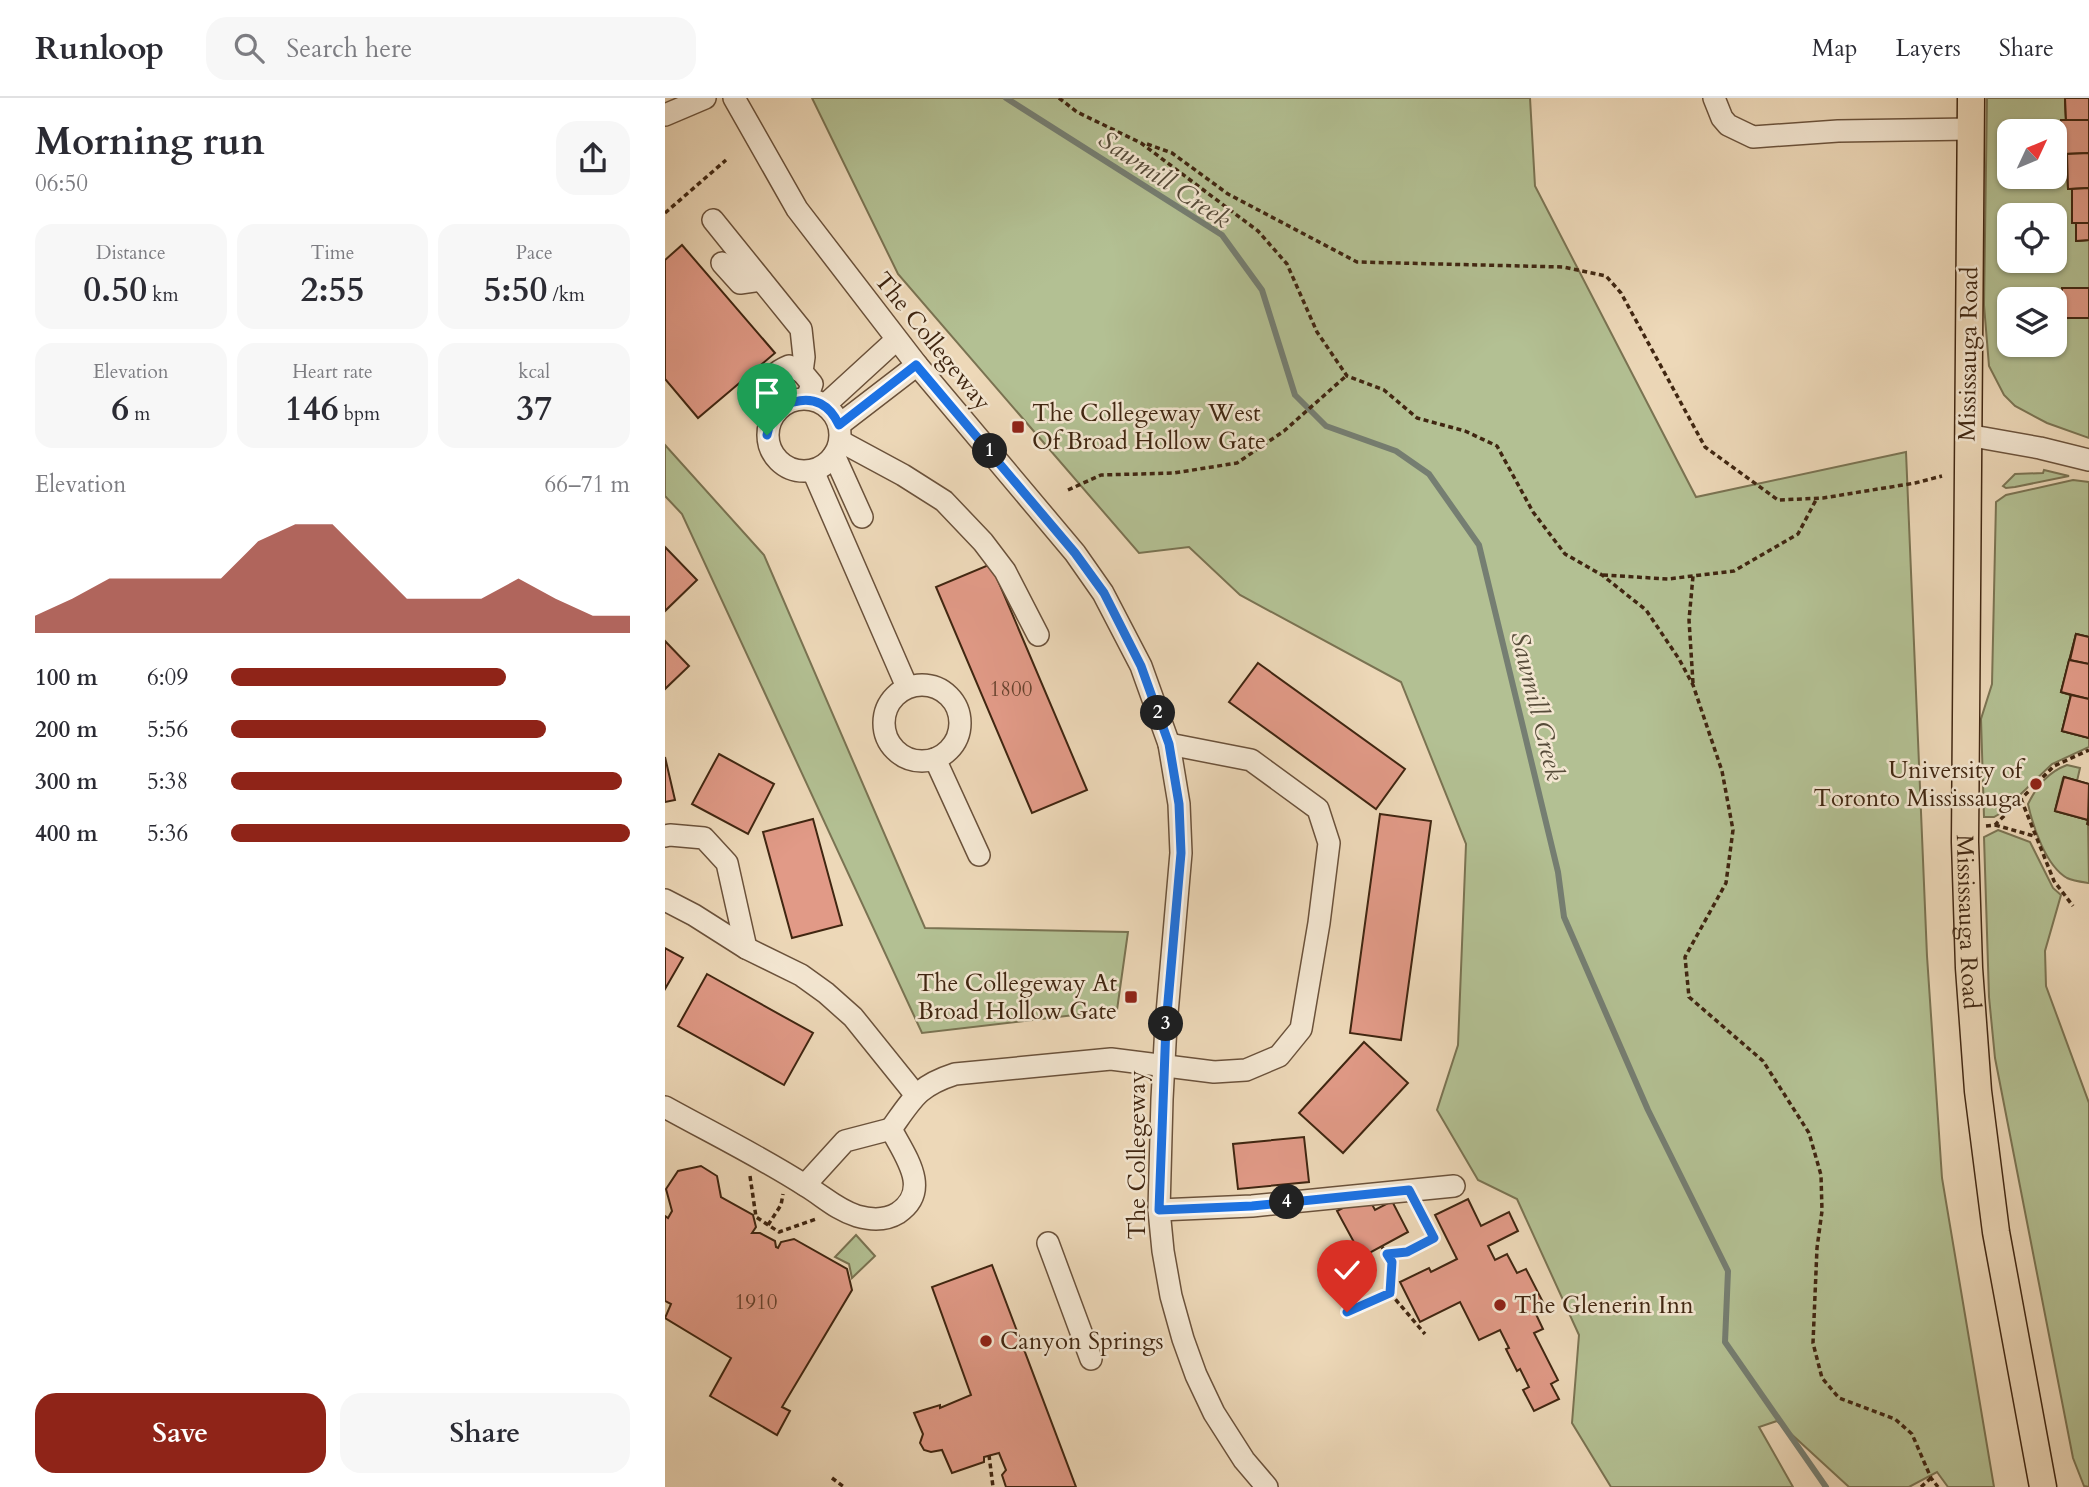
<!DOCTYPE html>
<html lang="en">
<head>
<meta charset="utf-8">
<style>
	:root { --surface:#fff; --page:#f7f7f7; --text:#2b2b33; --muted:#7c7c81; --line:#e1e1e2; --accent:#8f2418 }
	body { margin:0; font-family:Cardo,serif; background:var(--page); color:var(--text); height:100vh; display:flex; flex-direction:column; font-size:26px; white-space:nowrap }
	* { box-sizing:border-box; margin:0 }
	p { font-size:23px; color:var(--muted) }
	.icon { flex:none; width:38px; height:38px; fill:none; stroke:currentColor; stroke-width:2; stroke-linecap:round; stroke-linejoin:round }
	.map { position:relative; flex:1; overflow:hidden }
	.drawer { display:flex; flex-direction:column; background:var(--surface); width:665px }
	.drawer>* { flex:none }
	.needle { width:46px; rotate:46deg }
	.tools { position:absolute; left:1332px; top:21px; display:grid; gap:14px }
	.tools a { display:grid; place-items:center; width:70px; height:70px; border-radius:14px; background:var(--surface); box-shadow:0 2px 5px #0004; font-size:35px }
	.pin { position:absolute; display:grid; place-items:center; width:60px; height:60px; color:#fff; margin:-72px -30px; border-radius:50% 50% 50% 0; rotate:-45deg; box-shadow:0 0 7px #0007 }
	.pin .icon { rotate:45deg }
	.km { position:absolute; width:35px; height:35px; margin:-18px; border-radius:50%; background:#222; color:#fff; font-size:19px; line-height:35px; text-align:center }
	.round { display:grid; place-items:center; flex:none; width:74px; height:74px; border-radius:21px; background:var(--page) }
	.headline { display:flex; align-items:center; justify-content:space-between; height:119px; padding:0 35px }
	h1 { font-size:38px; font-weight:600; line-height:52px }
	.figures { display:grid; grid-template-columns:repeat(3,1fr); gap:10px; height:119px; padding:7px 35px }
	.figures div { display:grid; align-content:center; border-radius:18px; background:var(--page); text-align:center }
	.figures b { font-size:35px; font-weight:600 }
	.figures small { font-size:19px; font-weight:400 }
	.figures p { font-size:19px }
	.chart { height:196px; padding:14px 35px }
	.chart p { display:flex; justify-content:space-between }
	.chart svg { width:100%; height:126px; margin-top:7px; fill:var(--accent); opacity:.7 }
	.action { display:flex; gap:14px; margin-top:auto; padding:14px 35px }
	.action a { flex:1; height:80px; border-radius:21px; background:var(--accent); color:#fff; font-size:28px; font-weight:600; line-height:80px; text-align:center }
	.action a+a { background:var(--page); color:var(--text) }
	ul { padding:0 35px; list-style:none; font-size:23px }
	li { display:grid; grid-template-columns:112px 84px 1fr; align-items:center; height:52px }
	li i { height:18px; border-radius:9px; background:var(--accent) }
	header { display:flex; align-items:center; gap:42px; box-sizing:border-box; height:98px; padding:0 35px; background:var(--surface); border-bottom:2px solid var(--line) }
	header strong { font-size:33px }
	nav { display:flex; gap:38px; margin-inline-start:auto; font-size:24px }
	.search { width:490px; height:63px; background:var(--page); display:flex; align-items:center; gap:18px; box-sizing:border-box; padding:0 24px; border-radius:21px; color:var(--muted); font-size:26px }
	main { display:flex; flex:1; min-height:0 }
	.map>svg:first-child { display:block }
</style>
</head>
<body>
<header>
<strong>Runloop</strong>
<div class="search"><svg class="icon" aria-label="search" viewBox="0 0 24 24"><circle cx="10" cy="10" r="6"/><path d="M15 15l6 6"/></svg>Search here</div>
<nav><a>Map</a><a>Layers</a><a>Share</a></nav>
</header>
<main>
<section class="drawer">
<div class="headline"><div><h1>Morning run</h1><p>06:50</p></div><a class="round"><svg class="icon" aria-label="share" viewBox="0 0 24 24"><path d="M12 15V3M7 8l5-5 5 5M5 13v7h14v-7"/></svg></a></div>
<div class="figures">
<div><p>Distance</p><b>0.50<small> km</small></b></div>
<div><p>Time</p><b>2:55</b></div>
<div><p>Pace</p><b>5:50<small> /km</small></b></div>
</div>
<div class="figures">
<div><p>Elevation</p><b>6<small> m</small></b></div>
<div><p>Heart rate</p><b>146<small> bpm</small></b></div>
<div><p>kcal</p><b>37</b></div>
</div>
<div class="chart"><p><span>Elevation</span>66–71 m</p>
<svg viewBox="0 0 160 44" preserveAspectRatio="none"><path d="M0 44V38L10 32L20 25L30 25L40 25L50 25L60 12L70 6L80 6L90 19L100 32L110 32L120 32L130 25L140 32L150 38L160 38V44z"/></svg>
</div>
<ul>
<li><b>100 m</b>6:09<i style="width:69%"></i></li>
<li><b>200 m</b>5:56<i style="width:79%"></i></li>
<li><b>300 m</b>5:38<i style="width:98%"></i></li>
<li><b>400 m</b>5:36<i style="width:100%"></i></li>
</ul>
<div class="action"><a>Save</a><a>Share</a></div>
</section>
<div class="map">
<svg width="1424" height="1389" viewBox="0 0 1424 1389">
	<rect width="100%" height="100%" fill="#edd8b8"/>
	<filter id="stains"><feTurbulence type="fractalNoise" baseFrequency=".00286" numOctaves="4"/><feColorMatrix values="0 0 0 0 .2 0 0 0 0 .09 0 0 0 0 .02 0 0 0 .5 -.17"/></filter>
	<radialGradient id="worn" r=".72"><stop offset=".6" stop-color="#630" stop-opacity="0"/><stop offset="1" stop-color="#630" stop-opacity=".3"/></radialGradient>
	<g fill="#b3c093" stroke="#7a7352" stroke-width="2" fill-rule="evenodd">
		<polygon points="147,0 865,0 870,88 1031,399 1241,354 1262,858 1277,1080 1329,1389 1283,1389 1272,1374 1244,1389 1184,1389 1112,1323 1094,1329 1128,1389 946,1389 907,1325 914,1237 852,1101 813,1082 772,1012 793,947 801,746 736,584 575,497 524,449 474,455 233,176"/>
		<path d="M1322 0H1400L1403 90 1407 91V124L1411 125V143L1424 142V190H1397V220H1424V340L1382 325 1350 308 1339 297 1324 268 1319 207ZM1344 33H1390V79H1344ZM1344 117H1390V163H1344ZM1344 201H1390V247H1344Z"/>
		<polygon points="0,347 99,457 260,830 463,834 452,912 257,935 17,416 0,398"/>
		<polygon points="1379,372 1404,378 1350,389 1341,390 1338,388 1350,376 1378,375"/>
		<polygon points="1408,382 1424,384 1424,539 1411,536 1396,594 1406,597 1397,633 1424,640 1424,649 1387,666 1336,715 1329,719 1319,719 1316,621 1327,586 1331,404 1341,397"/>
		<path d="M1402 667 1415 670 1412 683 1398 680 1390 712 1423 722 1424 785C1417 784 1408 783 1402 780 1381 768 1368 729 1363 706 1372 688 1383 674 1402 667Z"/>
		<polygon points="1333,732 1365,744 1388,790 1396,797 1380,853 1381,888 1424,1005 1424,1389 1419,1388 1408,1360 1330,960 1324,899 1319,739"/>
		<polygon points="191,1137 210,1158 187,1180 184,1166 170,1159"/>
	</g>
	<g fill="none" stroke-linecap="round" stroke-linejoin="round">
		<polyline stroke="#757e72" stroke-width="6" points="341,0 557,137 597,192 630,297 661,328 731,353 764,376 814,447 893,774 899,819 983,1012 1063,1173 1060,1244 1161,1389"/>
	</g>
	<g fill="#e19a87" stroke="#402611" stroke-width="2">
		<polygon points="1400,0 1424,0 1424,142 1411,143 1411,125 1407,125 1407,91 1403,91 1402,56 1398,56 1396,22 1401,22"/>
		<polygon points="1400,0 1424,0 1424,22 1401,22"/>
		<polygon points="1396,22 1424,22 1424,55 1398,56"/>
		<polygon points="1424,55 1424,90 1403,91 1402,56"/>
		<polygon points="1424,90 1424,125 1407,125 1407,91"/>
		<polygon points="1411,125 1424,125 1424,142 1411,143"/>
		<polygon points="17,147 110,255 33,320 0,281 0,162"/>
		<rect x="1397" y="190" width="27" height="30"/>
		<rect x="1397" y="190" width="27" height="30"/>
		<polygon points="0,449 32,482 0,513"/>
		<polygon points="326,466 422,692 367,715 271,489"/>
		<polygon points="1411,536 1424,539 1424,640 1397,633 1406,597 1396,594"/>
		<polygon points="1411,536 1424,539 1424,566 1405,562"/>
		<polygon points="0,543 24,568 0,591"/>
		<polygon points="1404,562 1424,566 1424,601 1396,594"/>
		<polygon points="593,565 740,671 711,711 564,604"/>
		<polygon points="1406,597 1424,601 1424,640 1397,633"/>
		<polygon points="54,656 109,686 83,736 27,706"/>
		<polygon points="0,659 10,702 0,704"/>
		<polygon points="1399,679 1424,686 1424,727 1422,726 1423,722 1390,713"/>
		<polygon points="1399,679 1424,686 1423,722 1390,713"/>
		<polygon points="715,716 766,723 736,942 685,935"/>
		<polygon points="148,721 177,827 127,840 98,734"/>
		<polygon points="0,850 18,860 0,891"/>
		<polygon points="42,876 148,935 119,987 13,928"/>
		<polygon points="699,944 743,985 678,1055 634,1015"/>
		<polygon points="639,1039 644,1084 573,1091 568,1046"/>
		<polygon points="36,1068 52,1078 56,1099 88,1117 91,1129 87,1135 95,1135 110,1143 111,1149 113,1150 116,1144 129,1141 182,1171 187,1192 117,1309 125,1313 112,1337 45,1298 66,1260 0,1220 6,1206 0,1203 0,1118 3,1120 7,1113 1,1091 13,1073"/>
		<polygon points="702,1097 710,1112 727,1103 743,1134 697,1159 672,1113"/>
		<polygon points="803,1101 816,1128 844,1114 853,1133 823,1148 830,1162 842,1156 852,1175 861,1171 878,1204 868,1210 878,1231 869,1235 893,1282 886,1286 894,1301 869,1313 858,1292 864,1289 855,1271 852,1273 841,1251 844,1250 835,1232 814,1242 795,1204 755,1224 735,1184 764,1170 766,1174 792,1161 770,1117"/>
		<polygon points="327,1167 411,1389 341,1389 337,1377 341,1372 334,1355 319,1359 319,1364 287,1375 277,1352 266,1354 259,1352 255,1345 258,1336 249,1315 275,1307 275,1310 306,1297 267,1189"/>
	</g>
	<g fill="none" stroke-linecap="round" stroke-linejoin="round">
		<defs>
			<g id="minor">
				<polyline points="69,0 132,111 252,267 410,455 438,495 476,568 504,646 514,706 516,755 501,927 497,1001 494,1112 498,1153 506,1198 518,1241 531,1277 549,1315 579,1362 602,1389"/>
				<polyline points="1049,0 1057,20 1063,27 1088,39 1173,33 1306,31"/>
				<polyline points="0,17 40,0"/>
				<polyline points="48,122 136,231 139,259 137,274 147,286 142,300"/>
				<polyline points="57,165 75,185 96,182"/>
				<circle cx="139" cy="337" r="36"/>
				<polyline points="160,307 231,242"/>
				<path d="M109 315 98 297C101 283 111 273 124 268L137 274"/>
				<polyline points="174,327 252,267"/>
				<polyline points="1302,337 1375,350 1424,362"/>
				<polyline points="175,343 238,377 279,403 318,444 340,473 373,537"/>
				<polyline points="169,357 197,419"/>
				<polyline points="148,373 242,589"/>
				<circle cx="257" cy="625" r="38"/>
				<polyline points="270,661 314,757"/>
				<polyline points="0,738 5,737 39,740 62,765 81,850"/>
				<polyline points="0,802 29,817 81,850 136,877 161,895 188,919 250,996"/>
				<path d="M0 1009C47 1035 96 1059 141 1088 158 1098 172 1112 192 1118 206 1122 220 1123 233 1115 267 1092 240 1058 226 1031"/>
				<path d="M226 1031C248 1000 253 988 290 976L446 961 549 974 581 972 614 958 636 931 654 825 664 745 653 711 586 662 504 646"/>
				<polyline points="140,1087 180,1043 226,1031"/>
				<polyline points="494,1112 587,1108 789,1088"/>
				<polyline points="383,1145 426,1261"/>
			</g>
			<g id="major">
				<path id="s1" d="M1306 0 1300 744 1304 870 1313 993 1331 1134 1378 1389"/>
			</g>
		</defs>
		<use href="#minor" stroke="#6b523b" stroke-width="24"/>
		<use href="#major" stroke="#402611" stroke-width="29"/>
		<g stroke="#402611" stroke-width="3.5" stroke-dasharray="5 3.5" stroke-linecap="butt">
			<polyline points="394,0 412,14 476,45 593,133 622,166 652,234 682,278 719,292 752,320 800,333 832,348 868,414 900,456 937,477 981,512 1014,561 1028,587 1057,673 1068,732 1061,785 1020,859 1024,899 1098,963 1144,1035 1156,1077 1157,1113 1152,1150 1148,1245 1157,1280 1174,1300 1230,1321 1247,1336 1266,1380 1273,1389"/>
			<polyline points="482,46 507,55 563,96 692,164 898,169 941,178 956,195 1040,349 1113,402 1158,400 1250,385 1277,378"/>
			<polyline points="0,115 61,62"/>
			<polyline points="403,392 436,377 509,375 572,365 619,333 681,278"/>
			<polyline points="938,477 1003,481 1069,473 1133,436 1152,400"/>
			<polyline points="1028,585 1024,522 1028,478"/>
			<polyline points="1356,701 1389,783 1408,808"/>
			<polyline points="1330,727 1369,738"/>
			<polyline points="1321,728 1330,727 1389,668 1424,652"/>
			<polyline points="85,1078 91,1119 114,1134 151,1121"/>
			<polyline points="103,1127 116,1107 118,1096"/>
			<polyline points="717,1149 722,1156 742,1154 769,1140 754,1113"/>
			<polyline points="725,1195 760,1236"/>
			<polyline points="682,1214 725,1195 727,1164 722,1156"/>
			<polyline points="324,1357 328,1389"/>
			<polyline points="167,1380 179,1389"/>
			<polyline points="1256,1389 1266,1380"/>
		</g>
		<use href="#minor" stroke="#f3e6d1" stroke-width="21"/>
		<use href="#major" stroke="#edd8b8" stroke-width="26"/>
	</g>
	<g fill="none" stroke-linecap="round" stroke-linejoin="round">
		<defs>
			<path id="route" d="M102 337C104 330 105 320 109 315 114 308 121 306 129 304 149 298 165 307 174 327L251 267 410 455 439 495 476 568 504 646 514 706 516 755 501 927 494 1112 587 1108 744 1092 769 1140 742 1154 722 1156 727 1164 725 1195 682 1214"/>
		</defs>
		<use href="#route" stroke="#fff" stroke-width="14"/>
		<use href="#route" stroke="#1a73e8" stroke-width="9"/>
	</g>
	<g fill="#8f2418" stroke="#f3e6d1" stroke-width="2.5">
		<rect x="346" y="322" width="14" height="14" rx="3.5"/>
		<circle cx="1371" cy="686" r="7"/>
		<rect x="459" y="892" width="14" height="14" rx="3.5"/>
		<circle cx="835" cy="1207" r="7"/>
		<circle cx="321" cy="1243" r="7"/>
	</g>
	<g text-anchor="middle" stroke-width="5" stroke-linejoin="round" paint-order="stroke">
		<g font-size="21" fill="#68432e">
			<text x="346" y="598">1800</text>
			<text x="91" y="1211">1910</text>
		</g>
		<g font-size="24" fill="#402611" stroke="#f3e6d1">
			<text transform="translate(268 243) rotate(51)" y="8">The Collegeway</text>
			<text transform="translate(1303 256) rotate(-89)" y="8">Mississauga Road</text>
			<text dy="8" stroke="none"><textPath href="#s1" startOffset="824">Mississauga Road</textPath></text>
			<text transform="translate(472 1057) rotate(-90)" y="8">The Collegeway</text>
		</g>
		<g font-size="24" fill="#402611" stroke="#f3e6d1" text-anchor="start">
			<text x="367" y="323">The Collegeway West<tspan x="367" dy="28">Of Broad Hollow Gate</tspan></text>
			<text x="1357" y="680" text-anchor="end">University of<tspan x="1357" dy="28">Toronto Mississauga</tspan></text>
			<text x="452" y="893" text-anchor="end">The Collegeway At<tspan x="452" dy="28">Broad Hollow Gate</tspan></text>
			<text x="849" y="1215">The Glenerin Inn</text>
			<text x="335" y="1251">Canyon Springs</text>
		</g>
		<g font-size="26" font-style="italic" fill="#564b39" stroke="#f3e6d1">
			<text transform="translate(500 81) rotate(34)" y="9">Sawmill Creek</text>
			<text transform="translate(873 608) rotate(76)" y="9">Sawmill Creek</text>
		</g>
	</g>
	<rect width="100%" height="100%" filter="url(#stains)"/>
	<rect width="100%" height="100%" fill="url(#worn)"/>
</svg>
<div class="tools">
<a><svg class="needle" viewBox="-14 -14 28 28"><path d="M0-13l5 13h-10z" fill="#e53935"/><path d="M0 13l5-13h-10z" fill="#7c7c81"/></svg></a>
<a><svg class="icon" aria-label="locate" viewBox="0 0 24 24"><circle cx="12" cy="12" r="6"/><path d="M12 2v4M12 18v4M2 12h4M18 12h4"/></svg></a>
<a><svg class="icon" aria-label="layers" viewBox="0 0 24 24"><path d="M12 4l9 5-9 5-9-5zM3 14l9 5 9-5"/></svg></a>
</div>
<div class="pin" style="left:102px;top:337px;background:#1e9e55"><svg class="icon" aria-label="arrive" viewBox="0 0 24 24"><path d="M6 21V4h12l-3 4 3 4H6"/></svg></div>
<div class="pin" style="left:682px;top:1214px;background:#d93025"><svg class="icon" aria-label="check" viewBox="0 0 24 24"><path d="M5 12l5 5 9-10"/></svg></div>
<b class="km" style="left:325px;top:353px">1</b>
<b class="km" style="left:493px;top:615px">2</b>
<b class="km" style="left:501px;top:926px">3</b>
<b class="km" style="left:622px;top:1104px">4</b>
</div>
</main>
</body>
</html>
